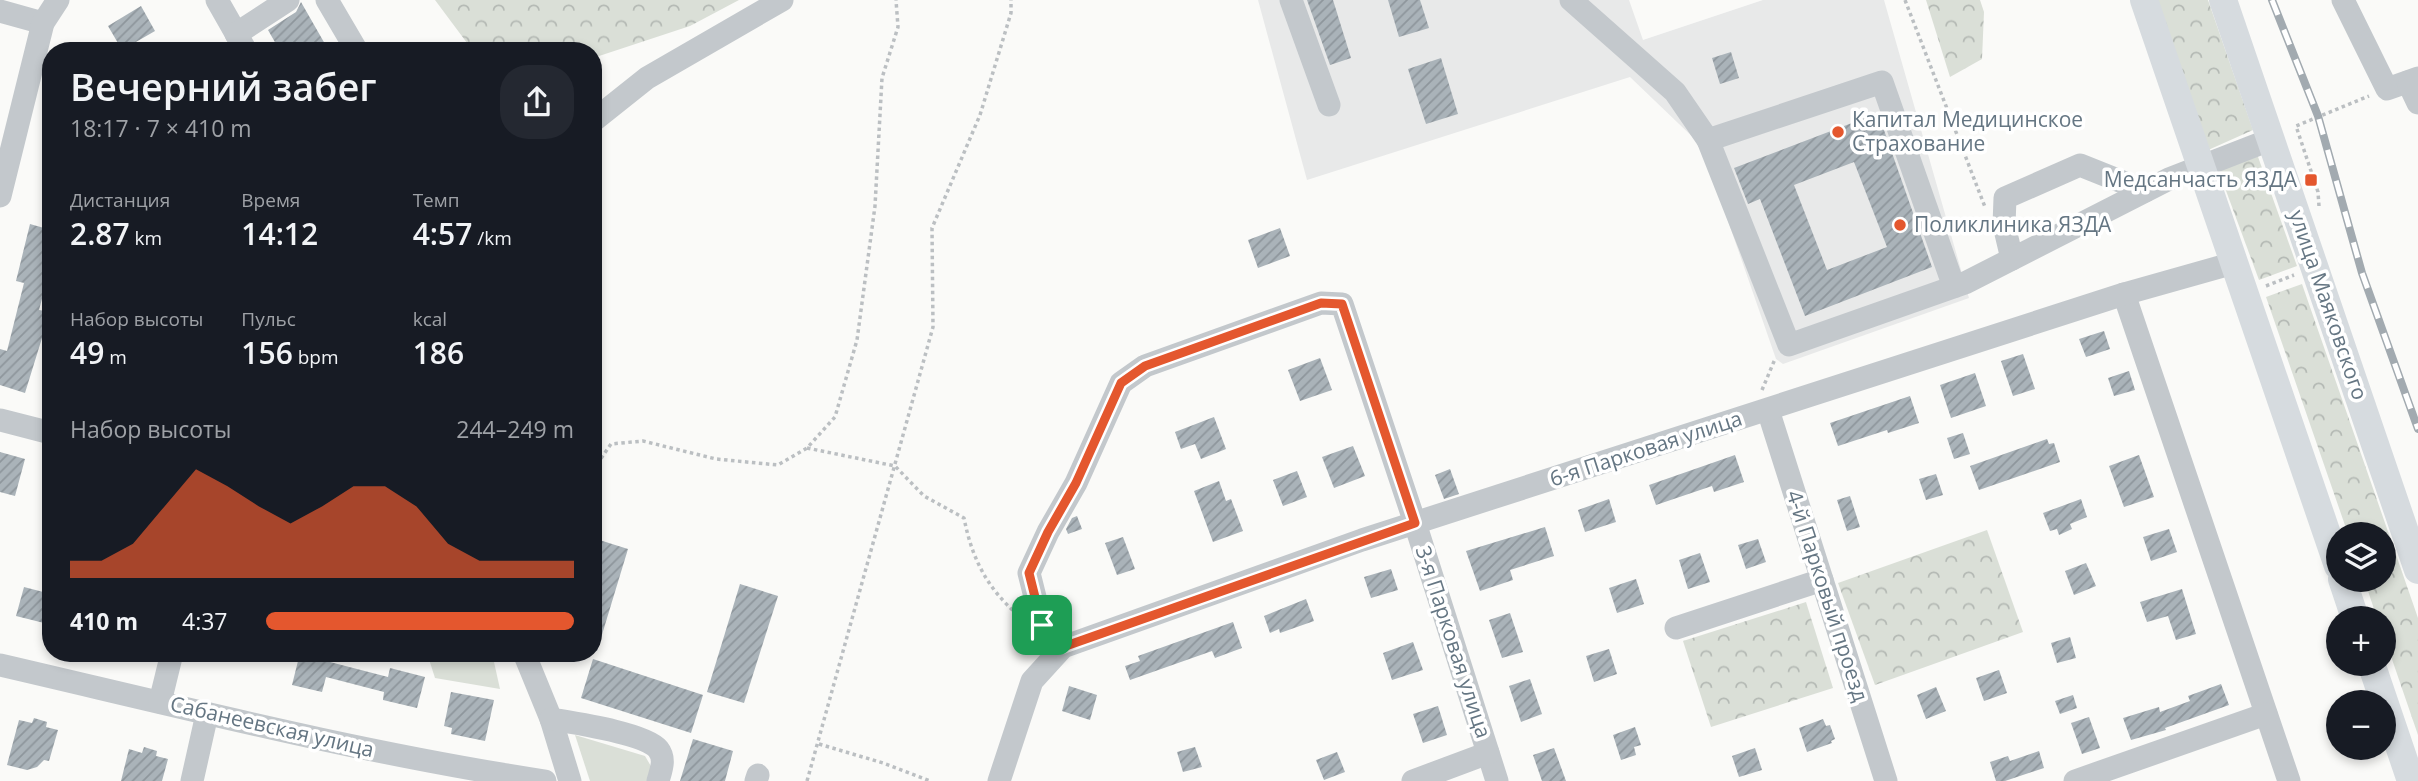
<!DOCTYPE html>
<html lang="ru">
<head>
<meta charset="utf-8">
<style>
	:root { --surface:#171b24; --page:#242831; --text:#f1f3f6; --muted:#9ea1a6; --accent:#e4572e }
	body { margin:0; font-family:"Open Sans",sans-serif; background:var(--page); color:var(--text); height:100vh; display:flex; flex-direction:column; font-size:26px; white-space:nowrap }
	* { box-sizing:border-box; margin:0 }
	p { font-size:23px; color:var(--muted) }
	.icon { flex:none; width:38px; height:38px; fill:none; stroke:currentColor; stroke-width:2; stroke-linecap:round; stroke-linejoin:round }
	.map { position:relative; flex:1; overflow:hidden }
	.sheet { position:absolute; left:42px; top:42px; width:560px; height:620px; display:flex; flex-direction:column; background:var(--surface); border-radius:28px; box-shadow:0 4px 10px #0003 }
	.sheet>* { flex:none }
	.controls { position:absolute; left:2326px; top:522px; display:grid; gap:14px }
	.controls a { display:grid; place-items:center; width:70px; height:70px; border-radius:50%; background:var(--surface); box-shadow:0 4px 10px #0003; font-size:35px }
	.pin { position:absolute; display:grid; place-items:center; width:60px; height:60px; color:#fff; margin:-30px; border-radius:14px; box-shadow:0 4px 10px #0006 }
	.round { display:grid; place-items:center; flex:none; width:74px; height:74px; border-radius:28px; background:var(--page) }
	.overview { display:flex; align-items:center; justify-content:space-between; height:119px; padding:0 28px }
	h1 { font-size:38px; font-weight:600; line-height:52px }
	.metrics { display:grid; grid-template-columns:repeat(3,1fr); gap:10px; height:119px; padding:7px 28px }
	.metrics div { display:grid; align-content:center }
	.metrics b { font-size:30px; font-weight:600 }
	.metrics small { font-size:19px; font-weight:400 }
	.metrics p { font-size:19px }
	.chart { height:196px; padding:14px 28px }
	.chart p { display:flex; justify-content:space-between }
	.chart svg { width:100%; height:126px; margin-top:7px; fill:var(--accent); opacity:.7 }
	ul { padding:0 28px; list-style:none; font-size:23px }
	li { display:grid; grid-template-columns:112px 84px 1fr; align-items:center; height:52px }
	li i { height:18px; border-radius:9px; background:var(--accent) }
	.map>svg:first-child { display:block }
</style>
</head>
<body>
<div class="map">
<svg width="2418" height="781" viewBox="0 0 2418 781">
	<defs>
		<pattern id="forest-crowns" width="20" height="18" patternUnits="userSpaceOnUse" patternTransform="scale(1.75)"><rect width="20" height="18" fill="#dadfd7"/><path d="M2 6a3 3 0 1 1 6 0M12 15a3 3 0 1 1 6 0" fill="none" stroke="#b4b9b4"/></pattern>
		<pattern id="building-hatch" width="6" height="6" patternUnits="userSpaceOnUse" patternTransform="scale(1.75)"><rect width="6" height="6" fill="#aab3b9"/><path d="M-1 1l2-2M0 6l6-6M5 7l2-2" fill="none" stroke="#8e969c"/></pattern>
	</defs>
	<rect width="100%" height="100%" fill="#fafaf8"/>
	<polygon fill="#e8e9e9" points="1258,0 1629,0 1643,40 1763,0 1884,0 1969,298 1783,364 1776,359 1702,146 1630,77 1307,180"/>
	<g fill="#dadfd7">
		<polygon points="427,653 492,653 500,689 435,678"/>
		<polygon points="575,735 645,756 652,768 648,781 590,781"/>
	</g>
	<g fill="url(#forest-crowns)">
		<polygon points="435,0 739,0 690,26 593,58 593,51 473,51"/>
		<polygon points="1926,0 1980,0 1984,12 1982,59 1950,77"/>
		<polygon points="2154,0 2208,0 2253,130 2206,151"/>
		<polygon points="2257,154 2297,266 2259,280 2218,169"/>
		<polygon points="2302,284 2418,618 2418,735 2384,636 2384,618 2377,618 2364,579 2384,579 2384,534 2348,534 2266,297"/>
		<polygon points="1987,530 2023,632 1875,685 1838,583"/>
		<polygon points="1806,602 1833,688 1711,727 1683,641"/>
	</g>
	<g fill="url(#building-hatch)" fill-rule="evenodd">
		<polygon points="1307,0 1333,0 1351,58 1330,65"/>
		<polygon points="1388,0 1420,0 1429,28 1399,37"/>
		<polygon points="301,2 329,51 280,51 268,30 296,12"/>
		<polygon points="141,6 155,31 122,50 108,26"/>
		<polygon points="1731,52 1739,78 1720,84 1712,58"/>
		<polygon points="1441,58 1458,114 1426,124 1408,69"/>
		<path d="M1878 113 1932 267 1805 316 1760 199 1748 204 1734 168ZM1854 162 1887 247 1827 270 1794 185Z"/>
		<polygon points="30,224 51,230 51,265 39,310 51,312 51,340 42,338 25,393 0,385 0,349 7,351 24,283 16,281"/>
		<polygon points="1280,228 1290,256 1258,268 1248,240"/>
		<polygon points="2104,331 2110,349 2086,357 2079,339"/>
		<polygon points="2023,354 2035,389 2013,396 2001,361"/>
		<polygon points="1320,358 1332,390 1300,401 1288,370"/>
		<polygon points="2129,371 2135,390 2114,396 2108,378"/>
		<polygon points="1975,373 1986,406 1951,418 1940,385"/>
		<polygon points="1910,396 1919,423 1888,433 1887,430 1838,446 1830,423"/>
		<polygon points="1214,417 1226,449 1201,459 1195,444 1181,449 1175,432"/>
		<polygon points="1963,433 1970,454 1954,459 1947,438"/>
		<polygon points="2047,439 2049,444 2054,443 2060,462 1979,490 1970,466"/>
		<polygon points="1353,446 1365,476 1334,488 1322,457"/>
		<polygon points="0,452 25,459 15,496 0,492"/>
		<polygon points="1735,455 1744,482 1714,492 1712,486 1656,505 1649,485"/>
		<polygon points="2139,455 2154,497 2124,507 2109,466"/>
		<polygon points="1450,469 1459,494 1444,499 1435,475"/>
		<polygon points="1297,471 1307,497 1283,506 1273,480"/>
		<polygon points="1936,474 1943,495 1926,500 1919,479"/>
		<polygon points="1219,481 1226,501 1231,499 1243,531 1213,542 1194,491"/>
		<polygon points="1850,496 1860,527 1847,531 1837,500"/>
		<polygon points="1609,499 1616,522 1585,532 1578,510"/>
		<polygon points="2081,499 2087,517 2070,524 2072,529 2059,535 2057,529 2050,531 2043,513"/>
		<polygon points="1077,516 1082,529 1068,534 1066,529 1072,518"/>
		<polygon points="1545,527 1554,556 1510,570 1513,580 1480,591 1466,551"/>
		<polygon points="2169,529 2177,552 2151,561 2143,537"/>
		<polygon points="1123,537 1135,569 1117,575 1105,543"/>
		<polygon points="593,538 628,549 597,651 593,650"/>
		<polygon points="1758,539 1766,562 1746,569 1738,545"/>
		<polygon points="1700,553 1710,582 1688,589 1679,560"/>
		<polygon points="2086,563 2096,586 2074,595 2065,571"/>
		<polygon points="1391,569 1398,590 1371,598 1364,577"/>
		<polygon points="1636,579 1644,604 1617,613 1609,588"/>
		<polygon points="740,584 778,596 744,703 707,692"/>
		<polygon points="24,587 51,594 48,624 16,616"/>
		<polygon points="2182,589 2196,634 2176,640 2168,616 2147,622 2140,602"/>
		<polygon points="1306,599 1314,621 1280,633 1279,629 1270,633 1264,616"/>
		<polygon points="1510,613 1523,652 1502,658 1489,620"/>
		<polygon points="1233,622 1242,648 1215,658 1212,651 1130,680 1125,666 1140,661 1138,656"/>
		<polygon points="2070,637 2076,658 2057,663 2051,643"/>
		<polygon points="1413,642 1423,670 1392,680 1383,653"/>
		<polygon points="1609,649 1617,674 1594,682 1586,656"/>
		<polygon points="300,653 331,655 330,662 388,677 390,668 425,677 417,708 383,700 384,692 326,677 322,692 292,685"/>
		<polygon points="593,659 703,695 691,733 581,698"/>
		<polygon points="1999,670 2007,693 1984,701 1976,678"/>
		<polygon points="1530,679 1542,714 1521,722 1509,686"/>
		<polygon points="2221,684 2229,705 2165,728 2166,730 2131,740 2123,718 2159,707 2160,712 2190,701 2188,696"/>
		<polygon points="1069,686 1097,695 1090,720 1062,711"/>
		<polygon points="1936,687 1946,711 1926,719 1917,695"/>
		<polygon points="451,692 494,700 485,741 451,734 452,728 444,726"/>
		<polygon points="2073,695 2077,708 2060,714 2055,701"/>
		<polygon points="1438,706 1447,735 1423,743 1413,714"/>
		<polygon points="2089,717 2100,748 2082,754 2071,723"/>
		<polygon points="34,718 47,722 46,727 58,730 49,761 44,760 37,767 27,770 7,765 19,720 32,723"/>
		<polygon points="1823,719 1826,726 1830,725 1835,739 1831,741 1832,743 1807,752 1799,728"/>
		<polygon points="1635,727 1641,745 1634,747 1636,755 1621,760 1613,735"/>
		<polygon points="693,739 733,751 725,781 680,781"/>
		<polygon points="144,747 157,751 156,756 168,759 162,781 121,781 129,749 142,753"/>
		<polygon points="1195,747 1202,767 1183,772 1177,752"/>
		<polygon points="1554,748 1566,781 1542,781 1533,755"/>
		<polygon points="1755,748 1762,770 1739,777 1732,756"/>
		<polygon points="2039,751 2044,768 2005,781 1996,781 1990,762 2008,756 2010,761"/>
		<polygon points="1337,752 1345,772 1324,780 1316,760"/>
	</g>
	<g fill="none" stroke-linecap="round" stroke-linejoin="round">
		<g stroke="#bbbfc2" stroke-width="3.5" stroke-dasharray="3.5 3.5" stroke-linecap="butt">
			<polyline points="1905,0 1985,207"/>
			<polyline points="2319,206 2318,192 2296,126 2369,96"/>
			<polyline points="2266,286 2294,275"/>
			<polyline points="1762,390 1775,359"/>
			<path d="M807 448 895 466 924 496 964 518C972 559 987 588 1019 616"/>
			<polyline points="593,470 611,444 643,441 716,459 778,465 807,448 835,417 857,340 875,206 882,78 898,27 896,0"/>
			<polyline points="819,744 883,763 930,781"/>
			<polyline points="807,781 933,327 932,228 980,115 1011,13 1011,0"/>
		</g>
		<g stroke="#c3c8cc" stroke-width="23">
			<polyline points="217,0 246,51"/>
			<polyline points="327,0 357,51"/>
			<polyline points="1291,0 1329,105"/>
			<polyline points="1571,0 1675,92 1708,140"/>
			<polyline points="2343,0 2387,89 2418,78"/>
			<polyline points="0,11 43,23"/>
			<polyline points="236,34 288,0"/>
			<polyline points="2408,82 2418,103"/>
			<polyline points="593,121 647,78 782,0"/>
			<polyline points="0,196 43,23 58,0"/>
			<polyline points="2012,259 2004,225 2005,198 2080,165 2145,191"/>
			<polyline points="1954,287 1882,82 1708,140 1789,345 1965,283 2169,179 2272,139"/>
			<polyline points="2124,294 2289,781"/>
			<polyline points="1768,410 1886,781"/>
			<polyline points="0,420 51,433"/>
			<polyline points="1676,628 1822,580"/>
			<polyline points="1063,647 1042,625 1029,573 1048,532 1076,483 1121,383 1145,366 1321,303 1342,304 1415,523 1497,781"/>
			<polyline points="524,653 551,719 570,781"/>
			<path d="M0 665C181 707 361 753 545 781"/>
			<polyline points="160,702 172,653"/>
			<path d="M551 719C574 723 644 733 658 749 666 759 661 770 658 781"/>
			<polyline points="192,781 207,714"/>
			<polyline points="756,781 758,775"/>
			<polyline points="999,781 1032,681 1063,647 1362,540 2124,294 2234,263"/>
			<polyline points="1413,781 1488,753"/>
			<polyline points="2075,781 2266,714"/>
		</g>
		<g stroke="#d6dbdf" stroke-width="28">
			<polyline points="2144,0 2338,566"/>
			<polyline points="2223,0 2418,570"/>
			<polyline points="2342,579 2355,618"/>
			<polyline points="2371,663 2411,781"/>
		</g>
		<defs>
			<polyline id="rail" points="2272,0 2318,116 2362,273 2418,429"/>
		</defs>
		<use href="#rail" stroke="#a2aab0" stroke-width="8"/>
		<use href="#rail" stroke="#fff" stroke-width="5" stroke-dasharray="16" stroke-linecap="butt"/>
	</g>
	<g fill="none" stroke-linecap="round" stroke-linejoin="round">
		<defs>
			<polygon id="route" points="1321,303 1342,304 1415,523 1063,647 1042,625 1029,573 1048,532 1076,483 1121,383 1145,366"/>
		</defs>
		<use href="#route" stroke="#fff" stroke-width="14"/>
		<use href="#route" stroke="#e4572e" stroke-width="9"/>
	</g>
	<g fill="#e4572e" stroke="#fff" stroke-width="2.5">
		<circle cx="1838" cy="132" r="7"/>
		<rect x="2304" y="173" width="14" height="14" rx="3.5"/>
		<circle cx="1900" cy="225" r="7"/>
	</g>
	<g text-anchor="middle" stroke-width="7" stroke-linejoin="round" paint-order="stroke">
		<g font-size="21" fill="#657683" stroke="#fff" text-anchor="start">
			<text x="1852" y="127">Капитал Медицинское<tspan x="1852" dy="24">Страхование</tspan></text>
			<text x="2297" y="187" text-anchor="end">Медсанчасть ЯЗДА</text>
			<text x="1914" y="232">Поликлиника ЯЗДА</text>
		</g>
		<g font-size="21" fill="#657683" stroke="#fff">
			<text transform="translate(2328 305) rotate(71)" y="7">улица Маяковского</text>
			<text transform="translate(1646 449) rotate(-18)" y="7">6-я Парковая улица</text>
			<text transform="translate(1827 596) rotate(72)" y="7">4-й Парковый проезд</text>
			<text transform="translate(1453 642) rotate(72)" y="7">3-я Парковая улица</text>
			<text transform="translate(272 727) rotate(13)" y="7">Сабанеевская улица</text>
		</g>
	</g>
</svg>
<div class="controls">
<a><svg class="icon" aria-label="layers" viewBox="0 0 24 24"><path d="M12 4l9 5-9 5-9-5zM3 14l9 5 9-5"/></svg></a>
<a>+</a>
<a>−</a>
</div>
<div class="pin" style="left:1042px;top:625px;background:#1e9e55"><svg class="icon" aria-label="arrive" viewBox="0 0 24 24"><path d="M6 21V4h12l-3 4 3 4H6"/></svg></div>
<section class="sheet">
<div class="overview"><div><h1>Вечерний забег</h1><p>18:17 · 7 × 410 m</p></div><a class="round"><svg class="icon" aria-label="share" viewBox="0 0 24 24"><path d="M12 15V3M7 8l5-5 5 5M5 13v7h14v-7"/></svg></a></div>
<div class="metrics">
<div><p>Дистанция</p><b>2.87<small> km</small></b></div>
<div><p>Время</p><b>14:12</b></div>
<div><p>Темп</p><b>4:57<small> /km</small></b></div>
</div>
<div class="metrics">
<div><p>Набор высоты</p><b>49<small> m</small></b></div>
<div><p>Пульс</p><b>156<small> bpm</small></b></div>
<div><p>kcal</p><b>186</b></div>
</div>
<div class="chart"><p><span>Набор высоты</span>244–249 m</p>
<svg viewBox="0 0 160 44" preserveAspectRatio="none"><path d="M0 44V38L10 38L20 32L30 19L40 6L50 12L60 19L70 25L80 19L90 12L100 12L110 19L120 32L130 38L140 38L150 38L160 38V44z"/></svg>
</div>
<ul>
<li><b>410 m</b>4:37<i style="width:100%"></i></li>
</ul>
</section>
</div>
</body>
</html>
